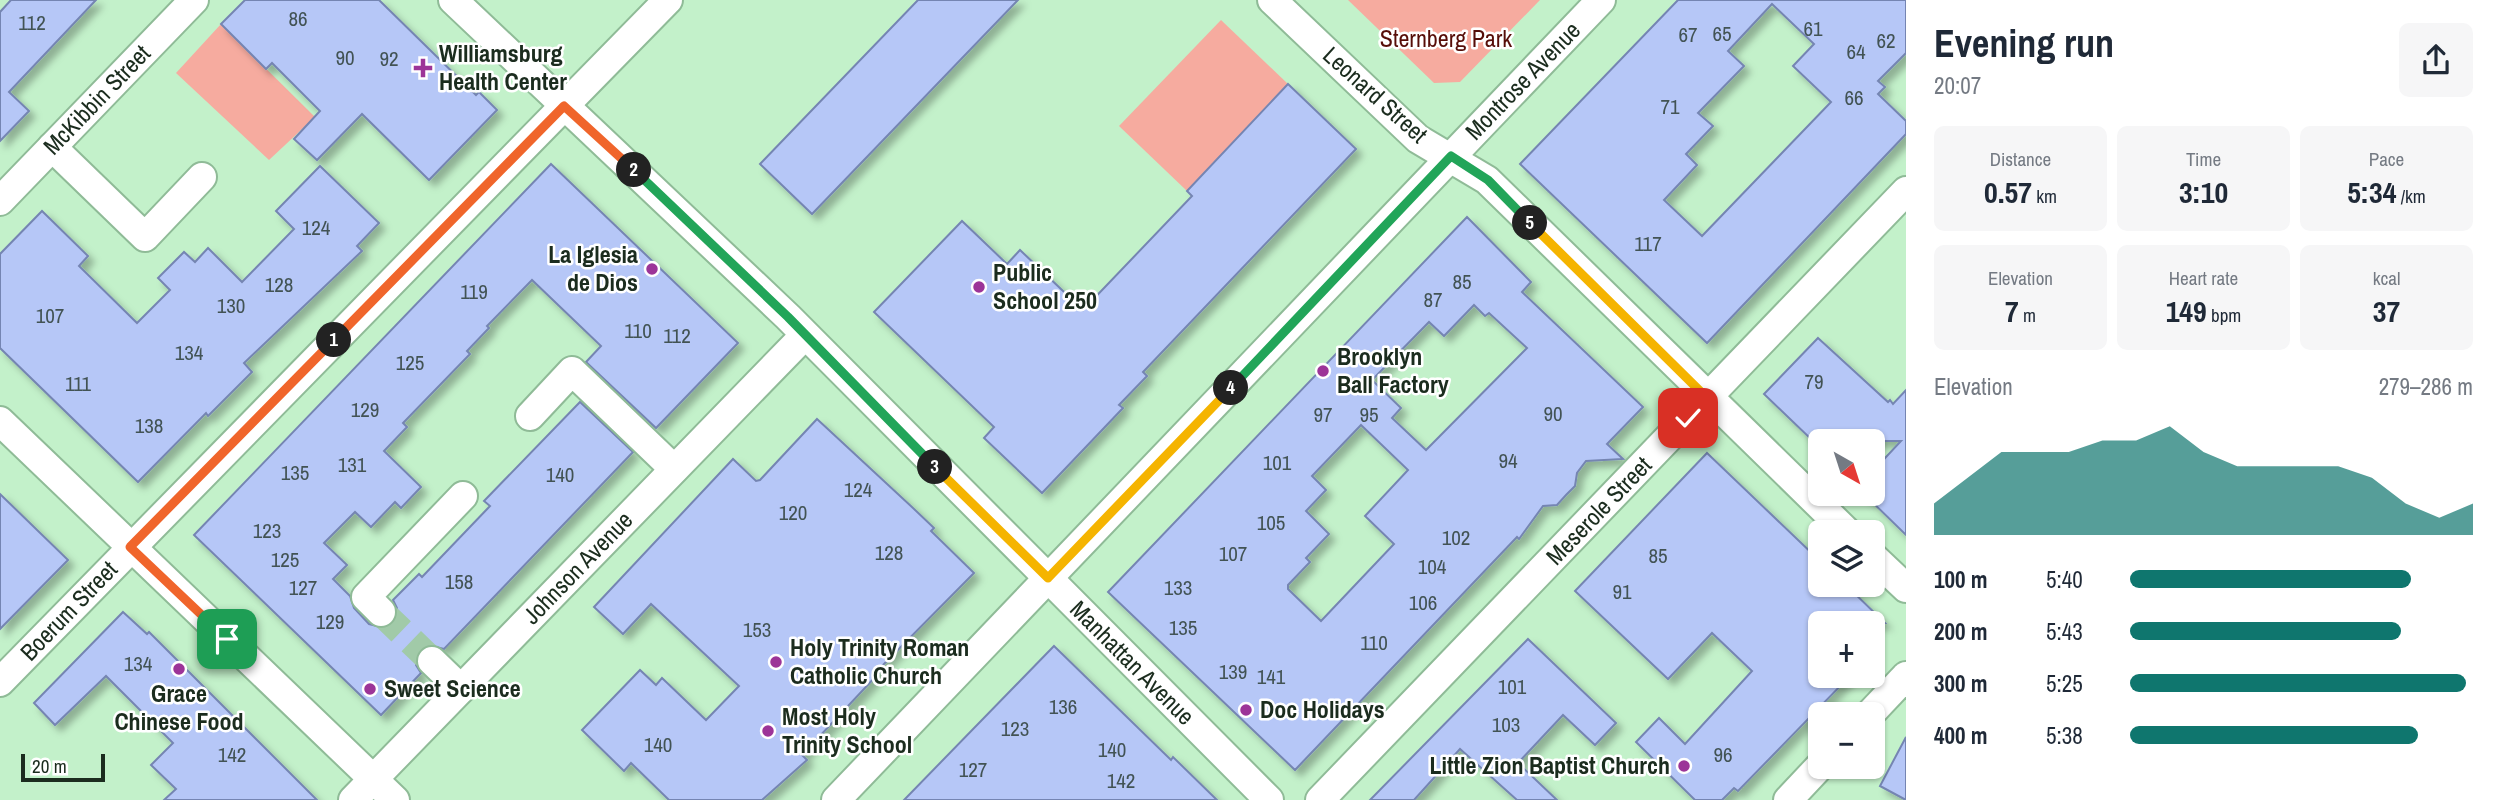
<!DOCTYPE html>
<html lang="en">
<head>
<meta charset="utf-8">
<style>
	:root { --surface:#fff; --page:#f6f6f7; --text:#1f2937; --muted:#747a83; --accent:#0f766e }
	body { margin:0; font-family:"Archivo Narrow",sans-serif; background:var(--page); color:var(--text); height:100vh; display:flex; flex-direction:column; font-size:26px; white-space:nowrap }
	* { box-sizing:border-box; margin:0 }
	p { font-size:23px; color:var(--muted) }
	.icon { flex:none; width:38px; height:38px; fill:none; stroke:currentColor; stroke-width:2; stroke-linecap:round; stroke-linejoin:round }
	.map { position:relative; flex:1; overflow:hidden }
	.sheet { display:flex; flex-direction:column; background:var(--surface); width:595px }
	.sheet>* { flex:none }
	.needle { width:46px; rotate:141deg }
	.tools { position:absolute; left:1808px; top:429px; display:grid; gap:14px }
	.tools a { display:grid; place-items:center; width:77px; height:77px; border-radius:10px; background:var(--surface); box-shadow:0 2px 5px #0004; font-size:35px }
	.scale { position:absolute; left:21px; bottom:18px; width:84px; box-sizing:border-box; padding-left:7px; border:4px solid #1b2c1e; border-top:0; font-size:19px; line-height:24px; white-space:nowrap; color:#1b2c1e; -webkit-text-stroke:5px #fff; paint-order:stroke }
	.pin { position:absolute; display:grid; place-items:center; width:60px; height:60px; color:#fff; margin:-30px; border-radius:14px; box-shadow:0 4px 10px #0006 }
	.km { position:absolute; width:35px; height:35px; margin:-18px; border-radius:50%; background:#222; color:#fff; font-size:19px; line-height:35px; text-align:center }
	.round { display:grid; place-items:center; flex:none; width:74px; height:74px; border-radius:10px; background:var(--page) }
	.headline { display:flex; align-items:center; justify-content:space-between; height:119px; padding:0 28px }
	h1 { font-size:38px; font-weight:800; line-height:52px }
	.metrics { display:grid; grid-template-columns:repeat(3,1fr); gap:10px; height:119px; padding:7px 28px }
	.metrics div { display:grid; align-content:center; border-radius:10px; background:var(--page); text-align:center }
	.metrics b { font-size:30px; font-weight:800 }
	.metrics small { font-size:19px; font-weight:400 }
	.metrics p { font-size:19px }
	.chart { height:196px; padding:14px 28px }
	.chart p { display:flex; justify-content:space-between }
	.chart svg { width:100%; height:126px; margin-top:7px; fill:var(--accent); opacity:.7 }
	ul { padding:0 28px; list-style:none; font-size:23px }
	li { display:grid; grid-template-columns:112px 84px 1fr; align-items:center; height:52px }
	li i { height:18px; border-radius:9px; background:var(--accent) }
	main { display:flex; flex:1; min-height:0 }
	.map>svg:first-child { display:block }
</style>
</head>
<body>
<main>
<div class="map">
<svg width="1906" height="800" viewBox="0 0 1906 800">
	<defs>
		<filter id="shadow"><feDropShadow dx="6" dy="6" stdDeviation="3.5" flood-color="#0004"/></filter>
	</defs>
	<rect width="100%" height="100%" fill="#c3f1ca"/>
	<g fill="#f6ab9f">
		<polygon points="1348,0 1540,0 1460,82 1434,83"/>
		<polygon points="1221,20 1288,84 1187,191 1119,126"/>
		<polygon points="221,24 315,117 269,160 176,73"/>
	</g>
	<g fill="#b6c7f7" stroke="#7585b2" stroke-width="2" fill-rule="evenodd" filter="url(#shadow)">
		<polygon points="11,0 96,0 9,92 29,111 0,141 0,12"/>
		<polygon points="245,0 379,0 476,95 479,92 497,110 429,180 362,114 317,160 294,139 320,111 272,63 266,69 221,24"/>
		<polygon points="918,0 1018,0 812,214 760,164"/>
		<path d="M1678 0H1906V53L1878 81 1885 87 1878 94 1906 121V134L1707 343 1520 164ZM1772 4 1814 44 1793 66 1831 102 1702 236 1664 200 1697 165 1686 154 1713 126 1698 113 1744 66 1728 51Z"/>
		<polygon points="1288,84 1356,149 1143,372 1147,376 1119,405 1123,408 1042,493 984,438 994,427 874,312 962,221 1007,264 1020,250 1083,310 1192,196 1187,191"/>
		<polygon points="551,164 738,343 656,428 586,362 601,346 532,280 487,326 489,328 467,351 470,354 403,423 407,427 384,451 421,487 401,508 395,502 371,527 355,512 324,543 347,565 333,579 350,596 354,608 369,624 385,628 393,623 397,608 393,600 419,574 422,577 490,506 484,501 580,402 633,452 444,649 428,645 420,650 416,665 421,673 381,715 194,535"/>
		<polygon points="320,166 379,223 357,246 362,251 244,363 252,372 208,416 206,413 138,482 0,348 0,254 42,211 88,256 79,266 137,323 170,290 158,278 184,252 195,262 208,248 242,282 294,229 276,211"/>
		<path d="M1467 217 1531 282 1522 292 1643 407 1607 444 1623 459 1586 461 1577 473 1575 486 1566 495 1557 505 1543 506 1519 539 1517 537 1295 770 1108 592ZM1474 305 1485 316 1489 313 1527 348 1426 450 1392 418 1401 408 1372 380 1429 322 1444 336ZM1361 425 1408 470 1365 516 1394 544 1321 621 1288 589V585L1310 562 1306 558 1329 534 1306 511 1326 490 1312 476Z"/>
		<polygon points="1818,338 1888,402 1890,400 1893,404 1906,390 1906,535 1864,494 1872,494 1872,472 1901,441 1813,441 1764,394"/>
		<polygon points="817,419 913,508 934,528 931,531 974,573 877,671 879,673 802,755 807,760 762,800 669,800 631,763 624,771 582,730 640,670 656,685 662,678 706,720 739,686 651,604 623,634 594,607 733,459 756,481 760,480"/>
		<polygon points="1707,453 1820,561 1820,584 1845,584 1885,623 1820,623 1820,676 1850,676 1738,791 1734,788 1722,800 1695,800 1636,742 1659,718 1685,744 1752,671 1712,633 1668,679 1575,591"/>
		<polygon points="0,494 68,560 0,629"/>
		<polygon points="123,612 147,634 149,632 317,800 164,800 176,789 151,765 173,743 106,676 55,725 34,703"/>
		<polygon points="1528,639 1616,723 1595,745 1563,715 1518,763 1557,800 1517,800 1460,749 1414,800 1370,800"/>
		<polygon points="1054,646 1171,760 1173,757 1217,800 904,800"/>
		<polygon points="1906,737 1906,800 1880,786"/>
	</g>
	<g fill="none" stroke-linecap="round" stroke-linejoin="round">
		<polyline stroke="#a1caa8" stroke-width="28" stroke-dasharray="28 14" stroke-linecap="butt" points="381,612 432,661"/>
		<defs>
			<g id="minor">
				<polyline points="453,0 788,317 1269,800"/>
				<polyline points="1272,0 1418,139 1487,180 1847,532"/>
				<polyline points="52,147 145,237 202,177"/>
				<polyline points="0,201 194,0"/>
				<polyline points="530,416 572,371 674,469"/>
				<polyline points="0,421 395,800"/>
				<polyline points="1872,556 1906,588"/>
				<polyline points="381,612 366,597 463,496"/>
				<polyline points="432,661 461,689"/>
				<polyline points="0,682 668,0"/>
				<polyline points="1870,714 1906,676"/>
				<polyline points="353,800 804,336"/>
				<polyline points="836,800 1601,0"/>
				<polyline points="1320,800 1906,191"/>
				<polyline points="1788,800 1820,766"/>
			</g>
		</defs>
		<use href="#minor" stroke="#8fbb97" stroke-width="32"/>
		<use href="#minor" stroke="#fff" stroke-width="28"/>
	</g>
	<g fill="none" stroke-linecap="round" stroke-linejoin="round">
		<defs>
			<polyline id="split-1" points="227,639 130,547 334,340"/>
			<polyline id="split-2" points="334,340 564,106 634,170"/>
			<polyline id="split-3" points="634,170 788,317 935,467"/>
			<polyline id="split-4" points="935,467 1048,578 1231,388"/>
			<polyline id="split-5" points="1231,388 1451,156 1488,180 1530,223"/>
			<polyline id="split-6" points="1530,223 1707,398 1688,418"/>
		</defs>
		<use href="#split-1" stroke="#fff" stroke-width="14"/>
		<use href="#split-2" stroke="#fff" stroke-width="14"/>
		<use href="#split-3" stroke="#fff" stroke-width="14"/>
		<use href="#split-4" stroke="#fff" stroke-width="14"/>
		<use href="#split-5" stroke="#fff" stroke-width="14"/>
		<use href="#split-6" stroke="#fff" stroke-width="14"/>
		<use href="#split-1" stroke="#f0652b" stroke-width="9"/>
		<use href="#split-2" stroke="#f0652b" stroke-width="9"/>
		<use href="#split-3" stroke="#22a559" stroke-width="9"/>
		<use href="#split-4" stroke="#f5b400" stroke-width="9"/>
		<use href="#split-5" stroke="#22a559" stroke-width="9"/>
		<use href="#split-6" stroke="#f5b400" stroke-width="9"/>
	</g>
	<g fill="#9c3498" stroke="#fff" stroke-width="2.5">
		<path d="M419.5 57.5h7v7h7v7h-7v7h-7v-7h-7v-7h7z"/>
		<circle cx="652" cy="269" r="7"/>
		<circle cx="979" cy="287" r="7"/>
		<circle cx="1323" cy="371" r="7"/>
		<circle cx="776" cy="662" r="7"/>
		<circle cx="179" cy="669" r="7"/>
		<circle cx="370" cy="689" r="7"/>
		<circle cx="1246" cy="710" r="7"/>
		<circle cx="768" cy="731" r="7"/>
		<circle cx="1684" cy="766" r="7"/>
	</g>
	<g text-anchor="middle" stroke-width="5" stroke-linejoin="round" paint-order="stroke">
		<g font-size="21" fill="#425354">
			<text x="298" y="26">86</text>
			<text x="32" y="30">112</text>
			<text x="1813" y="36">61</text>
			<text x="1722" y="41">65</text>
			<text x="1688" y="42">67</text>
			<text x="1886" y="48">62</text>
			<text x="1856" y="59">64</text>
			<text x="345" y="65">90</text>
			<text x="389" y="66">92</text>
			<text x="1854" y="105">66</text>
			<text x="1670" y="114">71</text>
			<text x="316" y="235">124</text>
			<text x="1648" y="251">117</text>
			<text x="1462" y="289">85</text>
			<text x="279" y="292">128</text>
			<text x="474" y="299">119</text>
			<text x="1433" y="307">87</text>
			<text x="231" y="313">130</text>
			<text x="50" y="323">107</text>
			<text x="638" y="338">110</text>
			<text x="677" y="343">112</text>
			<text x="189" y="360">134</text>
			<text x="410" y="370">125</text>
			<text x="1814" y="389">79</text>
			<text x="78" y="391">111</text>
			<text x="365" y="417">129</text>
			<text x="1553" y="421">90</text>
			<text x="1323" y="422">97</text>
			<text x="1369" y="422">95</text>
			<text x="149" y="433">138</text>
			<text x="1508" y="468">94</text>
			<text x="1277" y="470">101</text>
			<text x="352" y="472">131</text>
			<text x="295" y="480">135</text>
			<text x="560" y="482">140</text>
			<text x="858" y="497">124</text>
			<text x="793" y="520">120</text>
			<text x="1271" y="530">105</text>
			<text x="267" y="538">123</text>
			<text x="1456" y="545">102</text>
			<text x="889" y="560">128</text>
			<text x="1233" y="561">107</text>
			<text x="1658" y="563">85</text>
			<text x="285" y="567">125</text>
			<text x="1432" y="574">104</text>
			<text x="459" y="589">158</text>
			<text x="303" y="595">127</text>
			<text x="1178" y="595">133</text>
			<text x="1622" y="599">91</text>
			<text x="1423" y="610">106</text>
			<text x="330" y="629">129</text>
			<text x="1183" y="635">135</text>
			<text x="757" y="637">153</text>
			<text x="1374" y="650">110</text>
			<text x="138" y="671">134</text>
			<text x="1233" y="679">139</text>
			<text x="1271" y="684">141</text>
			<text x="1512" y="694">101</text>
			<text x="1063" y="714">136</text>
			<text x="1506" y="732">103</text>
			<text x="1015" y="736">123</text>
			<text x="658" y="752">140</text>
			<text x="1112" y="757">140</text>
			<text x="232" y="762">142</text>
			<text x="1723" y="762">96</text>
			<text x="973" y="777">127</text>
			<text x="1121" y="788">142</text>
		</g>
		<g font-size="24" fill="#560d08" stroke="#fff">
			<text x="1446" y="47">Sternberg Park</text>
		</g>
		<g font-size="24" font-weight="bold" fill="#1b2c1e" stroke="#fff" text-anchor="start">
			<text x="439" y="62">Williamsburg<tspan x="439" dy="28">Health Center</tspan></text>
			<text x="638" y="263" text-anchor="end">La Iglesia<tspan x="638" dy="28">de Dios</tspan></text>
			<text x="993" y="281">Public<tspan x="993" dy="28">School 250</tspan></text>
			<text x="1337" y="365">Brooklyn<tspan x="1337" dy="28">Ball Factory</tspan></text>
			<text x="790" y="656">Holy Trinity Roman<tspan x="790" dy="28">Catholic Church</tspan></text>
			<text x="384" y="697">Sweet Science</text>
			<text x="179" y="702" text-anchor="middle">Grace<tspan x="179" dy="28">Chinese Food</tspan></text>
			<text x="1260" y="718">Doc Holidays</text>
			<text x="782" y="725">Most Holy<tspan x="782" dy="28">Trinity School</tspan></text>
			<text x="1670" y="774" text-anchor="end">Little Zion Baptist Church</text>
		</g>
		<g font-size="24" fill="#1b2c1e" stroke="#fff">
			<text transform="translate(1523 81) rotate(-46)" y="8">Montrose Avenue</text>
			<text transform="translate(1375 95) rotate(42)" y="8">Leonard Street</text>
			<text transform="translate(97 100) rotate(-46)" y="8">McKibbin Street</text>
			<text transform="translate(1599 511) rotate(-46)" y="8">Meserole Street</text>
			<text transform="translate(578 568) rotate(-46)" y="8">Johnson Avenue</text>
			<text transform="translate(69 611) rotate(-46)" y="8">Boerum Street</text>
			<text transform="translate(1132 663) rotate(45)" y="8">Manhattan Avenue</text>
		</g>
	</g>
</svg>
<div class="tools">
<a><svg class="needle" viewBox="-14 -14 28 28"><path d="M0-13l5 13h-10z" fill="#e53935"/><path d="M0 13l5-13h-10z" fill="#747a83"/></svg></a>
<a><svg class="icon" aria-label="layers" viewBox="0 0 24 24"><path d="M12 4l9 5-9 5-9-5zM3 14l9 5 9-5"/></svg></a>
<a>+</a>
<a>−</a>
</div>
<div class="scale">20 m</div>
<div class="pin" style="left:227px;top:639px;background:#1e9e55"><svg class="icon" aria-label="arrive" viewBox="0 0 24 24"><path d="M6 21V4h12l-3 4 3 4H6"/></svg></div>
<div class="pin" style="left:1688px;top:418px;background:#d93025"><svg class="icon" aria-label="check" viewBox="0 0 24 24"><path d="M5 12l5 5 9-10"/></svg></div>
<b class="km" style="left:334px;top:340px">1</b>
<b class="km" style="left:634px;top:170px">2</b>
<b class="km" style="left:935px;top:467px">3</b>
<b class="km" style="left:1231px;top:388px">4</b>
<b class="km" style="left:1530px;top:223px">5</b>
</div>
<section class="sheet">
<div class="headline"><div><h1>Evening run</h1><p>20:07</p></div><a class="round"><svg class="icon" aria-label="share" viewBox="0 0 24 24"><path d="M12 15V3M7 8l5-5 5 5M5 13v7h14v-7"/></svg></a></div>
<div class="metrics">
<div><p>Distance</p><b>0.57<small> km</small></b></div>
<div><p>Time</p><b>3:10</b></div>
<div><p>Pace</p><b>5:34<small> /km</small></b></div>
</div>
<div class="metrics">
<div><p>Elevation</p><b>7<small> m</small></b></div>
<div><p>Heart rate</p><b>149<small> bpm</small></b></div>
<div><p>kcal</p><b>37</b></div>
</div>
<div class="chart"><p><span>Elevation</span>279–286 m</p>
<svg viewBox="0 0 160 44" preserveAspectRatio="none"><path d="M0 44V33L10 24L20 15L30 15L40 15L50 11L60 11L70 6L80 15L90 20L100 20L110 20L120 20L130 24L140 33L150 38L160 33V44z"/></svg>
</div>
<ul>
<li><b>100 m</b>5:40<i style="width:82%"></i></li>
<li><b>200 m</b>5:43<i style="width:79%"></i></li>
<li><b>300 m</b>5:25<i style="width:98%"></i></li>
<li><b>400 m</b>5:38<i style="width:84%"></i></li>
</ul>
</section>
</main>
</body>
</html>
